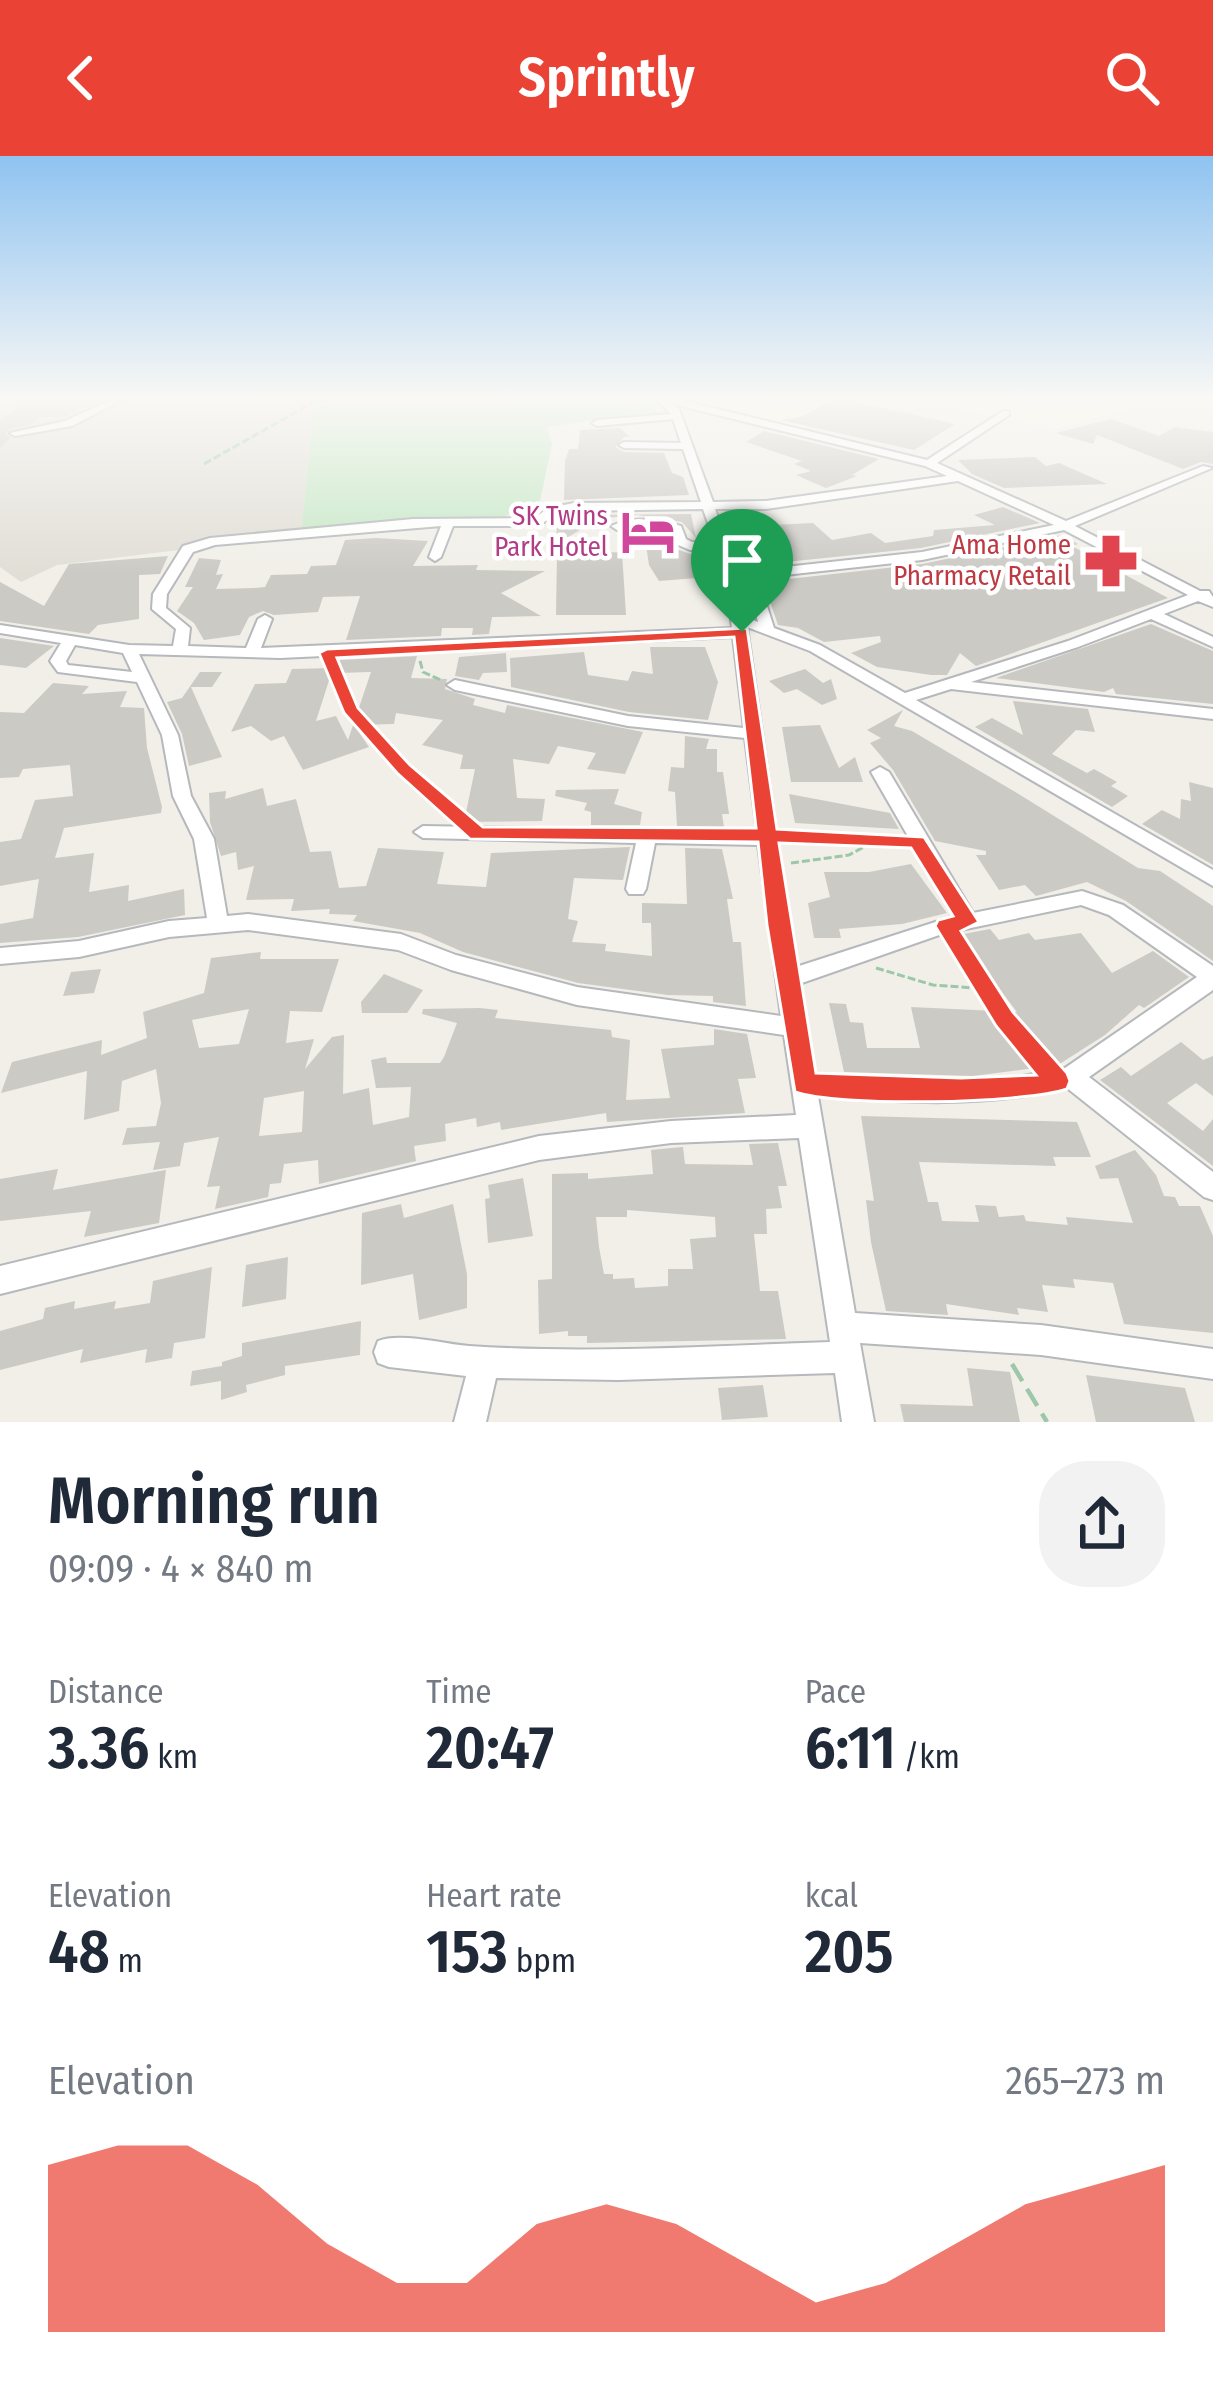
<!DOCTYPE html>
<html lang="en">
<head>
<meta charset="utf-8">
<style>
	:root { --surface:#fff; --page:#f2f2f3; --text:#1f2937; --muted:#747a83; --accent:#ea4335 }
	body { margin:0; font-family:"Fira Sans Condensed",sans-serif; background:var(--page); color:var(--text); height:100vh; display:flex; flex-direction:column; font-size:45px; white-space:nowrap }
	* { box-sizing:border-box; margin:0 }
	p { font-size:39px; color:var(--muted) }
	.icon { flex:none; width:66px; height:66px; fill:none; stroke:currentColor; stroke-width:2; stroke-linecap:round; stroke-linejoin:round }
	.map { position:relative; height:1266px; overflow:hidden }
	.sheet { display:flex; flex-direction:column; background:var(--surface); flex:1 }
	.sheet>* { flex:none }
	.pin { position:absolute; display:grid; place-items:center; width:102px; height:102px; color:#fff; margin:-123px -51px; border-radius:50% 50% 50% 0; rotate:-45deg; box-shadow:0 0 12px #0007 }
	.pin .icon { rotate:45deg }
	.round { display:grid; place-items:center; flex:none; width:126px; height:126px; border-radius:48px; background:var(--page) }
	.head { display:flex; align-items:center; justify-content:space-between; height:204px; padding:0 48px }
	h1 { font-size:66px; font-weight:600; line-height:90px }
	.metrics { display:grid; grid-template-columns:repeat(3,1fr); gap:18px; height:204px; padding:12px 48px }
	.metrics div { display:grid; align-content:center }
	.metrics b { font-size:60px; font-weight:600 }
	.metrics small { font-size:33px; font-weight:400 }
	.metrics p { font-size:33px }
	.chart { height:336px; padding:24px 48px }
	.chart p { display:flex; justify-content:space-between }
	.chart svg { width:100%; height:216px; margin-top:12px; fill:var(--accent); opacity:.7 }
	header { display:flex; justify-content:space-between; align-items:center; height:156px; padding:0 48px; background:var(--accent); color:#fff; font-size:54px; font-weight:600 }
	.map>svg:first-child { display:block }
</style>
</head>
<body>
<header><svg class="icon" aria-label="back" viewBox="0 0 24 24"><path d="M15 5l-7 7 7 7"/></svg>Sprintly<svg class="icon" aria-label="search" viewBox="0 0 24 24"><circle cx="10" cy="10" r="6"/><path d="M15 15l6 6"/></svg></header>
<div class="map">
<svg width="1213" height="1266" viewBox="0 0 1213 1266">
	<rect width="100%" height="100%" fill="#f1efe8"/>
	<g fill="#fef7e0">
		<polygon points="663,241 858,241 801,273"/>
		<polygon points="898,241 1111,241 1143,249 1054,273"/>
	</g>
	<polygon fill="#e1ded6" points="0,241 405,241 314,248 301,379 57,409 21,426 0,411"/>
	<polygon fill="#c5e8c5" points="405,241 638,241 655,250 659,262 621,260 547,271 552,288 539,350 505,360 301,379 314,248"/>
	<g fill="#cccac5" fill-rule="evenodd">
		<polygon points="33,241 100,241 64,261 39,261 32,268 9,273 6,278 10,282 0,292 0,265"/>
		<polygon points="835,242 874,250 955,268 914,294 780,264 801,261"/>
		<polygon points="1111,263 1159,280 1174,271 1213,276 1213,308 1201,306 1183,313 1097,279 1093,288 1056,277"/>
		<polygon points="620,272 630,281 658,280 624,281 615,291 624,296 664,297 672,317 683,321 689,339 564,344 565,305 569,293 578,293 580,274"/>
		<polygon points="764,275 879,303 852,319 857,320 826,332 796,319 811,315 794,308 802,305 746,286"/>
		<polygon points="1035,301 1046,310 1059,307 1107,328 1004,332 972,318 958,304"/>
		<polygon points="1003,351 1040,367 921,392 748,410 734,371 813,367 832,384 871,377 885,387 933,380 934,374 995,369 974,359"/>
		<polygon points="691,358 696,382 682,366 637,359 576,365 580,374 555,389 558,362 574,359"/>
		<polygon points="653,375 668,379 674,392 693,399 697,422 659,425 649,409 644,376"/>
		<polygon points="1062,379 1078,388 1072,390 1168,442 976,510 960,497 947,519 931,519 877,511 851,497 881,486 880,480 824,486 798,472 778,469 769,443 754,427 922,408"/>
		<polygon points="376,382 428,385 413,410 478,409 476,414 545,415 501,437 541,460 492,461 489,478 472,479 473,472 442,472 441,480 346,484 360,440 323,441 318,456 274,459 263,455 249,461 240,479 204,484 194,467 177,455 193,431 185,431 199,402 221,404 216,419 223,418 216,433 255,432 265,431 271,419 307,418 311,410 336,409 345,384"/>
		<polygon points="622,396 626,459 556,459 557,398"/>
		<polygon points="168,400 160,418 139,419 139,463 98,469 89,478 0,465 0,426 44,450 69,408"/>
		<polygon points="1151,468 1213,495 1213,548 1116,538 1113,532 1104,536 996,522"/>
		<polygon points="0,482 54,490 26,512 0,509"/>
		<polygon points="650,491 705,491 718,526 708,564 629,556 511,531 510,502 584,496 588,519 628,525 632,515 653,518"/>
		<polygon points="506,497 507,516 483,517 479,524 455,520 459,501"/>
		<polygon points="417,500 411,522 447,523 445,533 475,543 473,549 505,557 507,549 643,576 625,618 587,613 596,597 558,590 549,608 513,603 517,642 545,643 542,665 464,666 475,613 460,613 463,599 422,589 443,564 396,557 394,568 354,569 369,591 303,614 284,580 271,585 251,570 231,576 255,528 286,527 292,513 333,512 316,565 336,560 348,584 371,516 336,517 340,504"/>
		<polygon points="805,513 823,527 831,523 837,543 822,549 797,533 784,537 769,525"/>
		<polygon points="200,516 222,516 212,531 191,531 222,601 189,610 182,578 167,546 182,542"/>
		<polygon points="53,527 89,530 82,538 127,535 120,551 144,552 147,592 162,651 161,657 64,672 55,702 94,697 89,736 129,729 128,745 184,733 185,759 78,781 0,787 0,768 33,762 39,723 0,730 0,686 21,683 35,644 73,640 70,609 23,613 19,621 0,622 0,556 24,557"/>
		<polygon points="1013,545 1088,553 1095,576 1076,574 1052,598 1087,617 1094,613 1117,626 1111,630 1128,640 1112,651 975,571 992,562 1023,579"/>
		<polygon points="903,554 894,570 912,575 1017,637 1138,712 1160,715 1213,750 1213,805 1126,745 1087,726 1036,740 1025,729 999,734 976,699 986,699 986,695 935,685 893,614 870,587 881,582 867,574"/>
		<polygon points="820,569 839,612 855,601 863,626 791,626 782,571"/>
		<polygon points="685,580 709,583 706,593 717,593 717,616 723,616 729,658 722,658 724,671 677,670 675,636 668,635 671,611 684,612"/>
		<polygon points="1189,626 1213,632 1213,709 1142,668 1162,654 1180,663 1181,643 1191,645"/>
		<polygon points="263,632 267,650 296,643 310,696 331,695 339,732 366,730 378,692 444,696 437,728 486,731 491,697 630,691 623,724 574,722 568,763 578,765 572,786 606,788 605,795 652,800 651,767 642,767 642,747 687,748 685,692 722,693 733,743 727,743 733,786 741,786 746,850 713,846 713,840 668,839 578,827 463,796 420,777 353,765 357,759 329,758 330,753 291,755 294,743 246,744 254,710 238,714 236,696 221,700 210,666 209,637 226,635 225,643"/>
		<polygon points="619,633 614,648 642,656 640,669 591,669 591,656 584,654 587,647 555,640 556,634"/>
		<polygon points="789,638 890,657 899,673 795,667"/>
		<polygon points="911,708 947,757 902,768 839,773 841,782 814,782 808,747 830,741 824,716 869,716"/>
		<polygon points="990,773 999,784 1029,777 1035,784 1081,777 1112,817 1153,795 1189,821 1144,852 1139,849 1105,879 1058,909 973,920 844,916 829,847 846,848 850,866 863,867 867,892 920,892 911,851 1017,856 958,779"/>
		<path d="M261 796 260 803H339L322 856 290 855 286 887 314 883 305 913 332 881 344 879 343 938 369 932 373 969 409 961 411 931 376 932 371 904 386 901 387 907H440L444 901 457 867 422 858 423 853 480 852 498 854 495 862 611 874 612 881 630 884 626 944 670 942 661 893 714 889V873L747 878 756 922 738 923 745 957 607 966 606 957 501 974 500 966 477 971 476 962 445 968 446 985 414 990 416 1005 319 1028 318 1004 284 1008 281 1027 270 1028 268 1041 215 1053 220 1030 207 1031 219 981 184 987 180 1010 153 1014 160 986 122 989 127 972 156 970 161 947 156 913 122 925 119 955 84 964 87 915 1 937 12 906 102 884 101 899 147 882 143 856 204 837 211 802ZM249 853 239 888 199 892 192 864ZM304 935 302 976 259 980 264 942Z"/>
		<polygon points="101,813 94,837 63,840 71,816"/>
		<polygon points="384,818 423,834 407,857 362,857 361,846"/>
		<polygon points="1181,886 1203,904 1213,900 1213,940 1196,927 1167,947 1203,975 1213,963 1213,1010 1100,924 1121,911 1131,920"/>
		<polygon points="861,960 1077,966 1091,1001 1053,1001 1056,1010 919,1006 928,1046 938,1046 942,1065 979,1066 975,1049 996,1050 999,1061 1024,1059 1026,1065 1068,1069 1066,1061 1133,1067 1118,1022 1100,1023 1095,1010 1135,994 1156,1019 1164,1040 1175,1041 1179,1050 1200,1050 1213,1080 1213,1177 1124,1168 1113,1127 1073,1123 1075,1132 1042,1129 1048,1156 1017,1152 1019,1159 946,1148 948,1159 886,1155 871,1086 866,1044 874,1045"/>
		<path d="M778 987 787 1030H778L782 1052 766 1053 767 1078H754L760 1135H778L786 1183 587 1187V1180H568V1175L539 1178 538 1124 552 1123V1018L588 1017V1023L653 1018 651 994 671 992 683 991 685 1008 753 1009 749 988ZM627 1054 715 1061 716 1081 690 1083 693 1113H668V1130L635 1132 634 1122 613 1123V1118H604L599 1091 596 1061H627Z"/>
		<polygon points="58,1013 53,1034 166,1014 159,1067 84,1081 91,1055 0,1065 0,1023"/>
		<polygon points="523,1022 533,1080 488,1087 485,1043 490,1042 488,1029"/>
		<polygon points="401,1048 404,1062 453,1048 467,1118 467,1152 419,1164 413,1118 361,1129 362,1057"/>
		<polygon points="288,1101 286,1143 242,1151 246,1109"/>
		<polygon points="212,1111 205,1182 174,1187 172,1202 145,1207 147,1193 80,1207 83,1193 0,1214 0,1175 43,1163 45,1152 75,1145 74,1153 116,1145 114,1153 150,1147 153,1125"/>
		<polygon points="361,1165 360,1199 285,1210 285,1219 246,1229 247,1236 221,1244 221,1225 190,1230 192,1215 222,1210 222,1206 242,1200 242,1187"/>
		<polygon points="967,1212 1010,1216 1020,1266 904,1266 900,1248 973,1250"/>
		<polygon points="1086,1219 1185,1232 1195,1266 1096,1266"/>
		<polygon points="763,1229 768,1261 722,1264 718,1232"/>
	</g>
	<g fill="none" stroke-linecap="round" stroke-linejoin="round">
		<defs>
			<g id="minor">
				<polygon points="117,241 128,241 72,270 15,280 10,277 65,265"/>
				<path d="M654 241H668L927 304 1003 255H1009V259L937 307 1066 365 1203 310 1212 312 1075 370 1200 435H1209L1213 441V451L1198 445 1164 458 1213 481V491L1151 463 1078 491 971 526 1213 553V563L951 533 916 544 1213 714V730L810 495 747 471 796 811 954 760 871 616 880 611 889 616 973 757 1082 735 1123 749 1213 810V834L1089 921 1213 1016V1044L1204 1041 1067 932C985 952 902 947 818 940L855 1157 1041 1169 1213 1193V1223L1041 1199 860 1187 874 1266H842L835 1217 619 1224 496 1222 486 1266H454L466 1220 389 1211 378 1207 374 1196 378 1185C400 1176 444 1188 469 1190 590 1198 710 1190 830 1186L799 982 671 987 539 1004 0 1138V1110L539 980 671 965 796 959 784 879 577 849 451 814 398 794 248 774 169 781 79 801 0 808V792L79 785 169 765 207 762 194 683 173 640 162 579 137 526 58 516 50 505 61 487 0 477V469L129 489 173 490 176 473 152 453 153 438 183 390 210 382 413 363 535 362 548 352 574 347 701 346 683 293 624 292 619 289 624 286 681 287 673 263 597 270 592 267 597 264 671 258ZM673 248 925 310 947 320 766 345 713 346 679 253ZM958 325 1054 369 922 396 738 416 715 353H766ZM703 353 715 387 692 386 686 383 681 370C657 363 634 360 611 370L617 374 653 370 671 375 676 388 690 394 717 395 726 421 732 472 261 492 272 463 265 459 258 463 246 492 188 490 190 472 166 452 167 438 193 396 215 389 441 370 429 401 435 405 441 401 453 370H538L556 358 574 355ZM1064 374 1188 439 1068 485 905 537 820 489 774 472 765 444 741 430 740 424 922 404ZM743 442 754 449 758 466 745 461ZM733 481 744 572 628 560 455 524 447 529 455 534 628 570 745 582 757 676 423 670 414 676 423 682 636 687 626 733 629 738H643L646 733 655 687 758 689 781 860 577 831 456 799 401 778 248 758 227 760 214 683 191 640 178 579 139 498 280 502ZM75 489 123 497 132 516 68 509 66 505ZM1081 749 1109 759 1197 821 1065 912 1007 923 973 925H904L814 918 799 828 942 778Z"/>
			</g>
		</defs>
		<use href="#minor" stroke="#b5b8bc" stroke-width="4"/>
		<g stroke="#9cc7a9" stroke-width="3" stroke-dasharray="8 3" stroke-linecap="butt">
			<polyline points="204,308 312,247 350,241"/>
			<polyline points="1013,397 1054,402"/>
			<polyline points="420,505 423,516 441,524"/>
			<polyline points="331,511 350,553 453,659"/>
			<polyline points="787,681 897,686"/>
			<polyline points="791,707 849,699 873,686"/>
			<polyline points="958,786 1004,863 1041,906"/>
			<polyline points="876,812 933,829 988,833"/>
		</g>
		<polyline stroke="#9cc7a9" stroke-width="4.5" stroke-dasharray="20 9" stroke-linecap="butt" points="1012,1208 1047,1266"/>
		<use href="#minor" fill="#fff" fill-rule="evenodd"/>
	</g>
	<linearGradient id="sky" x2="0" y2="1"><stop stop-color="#8fc3f1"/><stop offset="0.58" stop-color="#f9f8f5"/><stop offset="1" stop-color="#f9f8f5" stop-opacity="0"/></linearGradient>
	<rect width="1213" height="418" fill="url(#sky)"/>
	<path fill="#ea4335" stroke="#fff" stroke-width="3" fill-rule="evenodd" d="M747 472 777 673 924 681 979 766 961 775 1013 856 1067 917 1070 925 1067 933C1024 948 837 951 795 936L767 769 758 686 470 683 397 617 344 557 319 497 327 493ZM734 481 756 672 483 671 410 609 358 552 337 502ZM779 687 911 692 953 760 938 764 935 770 996 870 1036 919 961 922 816 917Z"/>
	<defs>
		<symbol id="hotel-bare" viewBox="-9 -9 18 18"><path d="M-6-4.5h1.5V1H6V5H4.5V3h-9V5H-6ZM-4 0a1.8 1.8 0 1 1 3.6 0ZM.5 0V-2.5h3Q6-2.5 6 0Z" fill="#d1479c" stroke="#fff" stroke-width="2.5" paint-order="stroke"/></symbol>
		<symbol id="pharmacy-bare" viewBox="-9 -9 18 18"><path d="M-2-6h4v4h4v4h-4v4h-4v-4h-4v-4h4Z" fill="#e0444e" stroke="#fff" stroke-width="2.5" paint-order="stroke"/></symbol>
	</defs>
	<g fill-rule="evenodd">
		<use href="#hotel-bare" x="610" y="338" width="76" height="76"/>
		<use href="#pharmacy-bare" x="1073" y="367" width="76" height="76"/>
	</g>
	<g text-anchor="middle" stroke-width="9" stroke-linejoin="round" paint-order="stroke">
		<g font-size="27" fill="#b23c85" stroke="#fff" text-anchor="end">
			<text x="608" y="369">SK Twins<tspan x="608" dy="31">Park Hotel</tspan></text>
		</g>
		<g font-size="27" fill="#be3a42" stroke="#fff" text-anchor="end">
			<text x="1071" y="398">Ama Home<tspan x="1071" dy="31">Pharmacy Retail</tspan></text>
		</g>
	</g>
</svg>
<div class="pin" style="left:742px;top:476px;background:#1e9e55"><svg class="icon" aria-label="arrive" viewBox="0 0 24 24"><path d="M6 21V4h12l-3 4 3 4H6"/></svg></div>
</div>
<section class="sheet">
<div class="head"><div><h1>Morning run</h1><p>09:09 · 4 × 840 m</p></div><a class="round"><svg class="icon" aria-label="share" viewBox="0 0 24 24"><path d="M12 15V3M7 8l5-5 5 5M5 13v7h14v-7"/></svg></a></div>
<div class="metrics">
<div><p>Distance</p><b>3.36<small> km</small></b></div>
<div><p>Time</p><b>20:47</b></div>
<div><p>Pace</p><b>6:11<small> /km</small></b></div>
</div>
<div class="metrics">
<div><p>Elevation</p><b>48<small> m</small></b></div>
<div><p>Heart rate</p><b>153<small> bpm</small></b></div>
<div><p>kcal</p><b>205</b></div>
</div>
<div class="chart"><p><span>Elevation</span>265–273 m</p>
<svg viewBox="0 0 160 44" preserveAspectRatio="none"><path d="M0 44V10L10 6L20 6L30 14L40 26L50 34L60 34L70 22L80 18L90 22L100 30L110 38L120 34L130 26L140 18L150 14L160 10V44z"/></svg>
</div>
</section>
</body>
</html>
